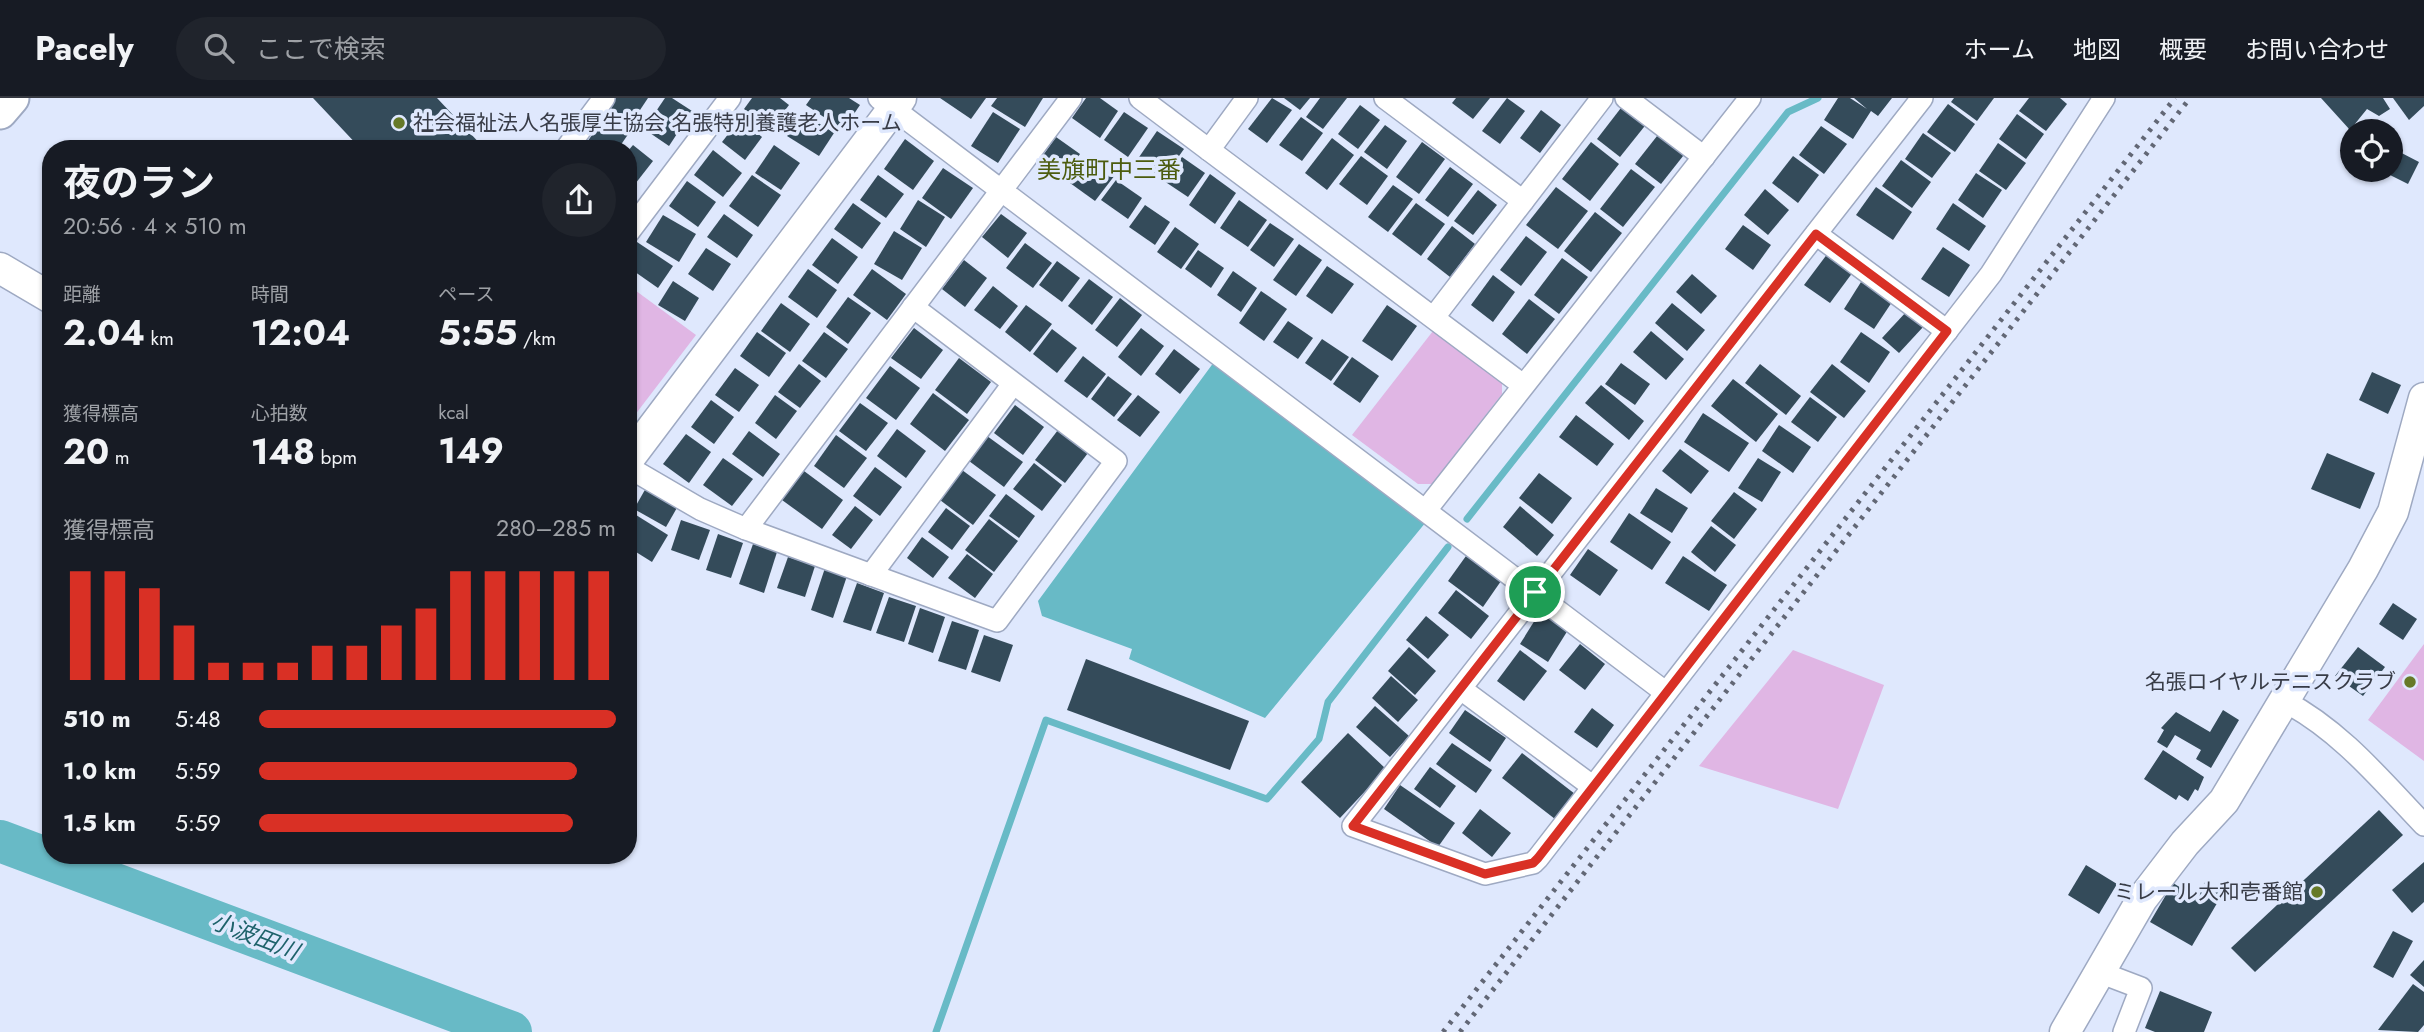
<!DOCTYPE html>
<html lang="ja">
<head>
<meta charset="utf-8">
<style>
	:root { --surface:#171b24; --page:#20242c; --text:#f1f3f6; --muted:#9ea1a6; --line:#363941; --accent:#d93025 }
	body { margin:0; font-family:Jost,"Noto Sans JP",sans-serif; background:var(--page); color:var(--text); height:100vh; display:flex; flex-direction:column; font-size:26px; white-space:nowrap }
	* { box-sizing:border-box; margin:0 }
	p { font-size:23px; color:var(--muted) }
	.icon { flex:none; width:38px; height:38px; fill:none; stroke:currentColor; stroke-width:2; stroke-linecap:round; stroke-linejoin:round }
	.map { position:relative; flex:1; overflow:hidden }
	.sheet { position:absolute; left:42px; top:42px; width:595px; height:724px; display:flex; flex-direction:column; background:var(--surface); border-radius:28px; box-shadow:0 2px 5px #0004 }
	.sheet>* { flex:none }
	.buttons { position:absolute; left:2340px; top:21px; display:grid; gap:14px }
	.buttons a { display:grid; place-items:center; width:63px; height:63px; border-radius:50%; background:var(--surface); box-shadow:0 2px 5px #0004; font-size:35px }
	.pin { position:absolute; display:grid; place-items:center; width:60px; height:60px; color:#fff; margin:-30px; border:4px solid #fff; border-radius:50%; box-shadow:0 2px 7px #0007 }
	.round { display:grid; place-items:center; flex:none; width:74px; height:74px; border-radius:37px; background:var(--page) }
	.overview { display:flex; align-items:center; justify-content:space-between; height:119px; padding:0 21px }
	h1 { font-size:38px; font-weight:700; line-height:52px }
	.stats { display:grid; grid-template-columns:repeat(3,1fr); gap:10px; height:119px; padding:7px 21px }
	.stats div { display:grid; align-content:center }
	.stats b { font-size:35px; font-weight:700 }
	.stats small { font-size:19px; font-weight:400 }
	.stats p { font-size:19px }
	.chart { height:196px; padding:14px 21px }
	.chart p { display:flex; justify-content:space-between }
	.chart svg { width:100%; height:126px; margin-top:7px; stroke:var(--accent); stroke-width:6 }
	ul { padding:0 21px; list-style:none; font-size:23px }
	li { display:grid; grid-template-columns:112px 84px 1fr; align-items:center; height:52px }
	li i { height:18px; border-radius:9px; background:var(--accent) }
	header { display:flex; align-items:center; gap:42px; box-sizing:border-box; height:98px; padding:0 35px; background:var(--surface); border-bottom:2px solid var(--line) }
	header strong { font-size:33px }
	nav { display:flex; gap:38px; margin-inline-start:auto; font-size:24px }
	.search { width:490px; height:63px; background:var(--page); display:flex; align-items:center; gap:18px; box-sizing:border-box; padding:0 24px; border-radius:38px; color:var(--muted); font-size:26px }
	.map>svg:first-child { display:block }
</style>
</head>
<body>
<header>
<strong>Pacely</strong>
<div class="search"><svg class="icon" aria-label="search" viewBox="0 0 24 24"><circle cx="10" cy="10" r="6"/><path d="M15 15l6 6"/></svg>ここで検索</div>
<nav><a>ホーム</a><a>地図</a><a>概要</a><a>お問い合わせ</a></nav>
</header>
<div class="map">
<svg width="2424" height="934" viewBox="0 0 2424 934">
	<rect width="100%" height="100%" fill="#dfe8fd"/>
	<g fill="#e0b6e4">
		<polygon points="628,187 696,237 628,326"/>
		<polygon points="1433,233 1502,284 1502,296 1432,386 1418,386 1352,337"/>
		<polygon points="2424,546 2424,663 2368,622"/>
		<polygon points="1793,552 1884,587 1838,711 1699,668"/>
	</g>
	<polygon fill="#68bac6" points="1214,264 1426,424 1265,620 1129,561 1132,551 1042,518 1038,503"/>
	<g fill="none" stroke-linecap="round" stroke-linejoin="round">
		<g stroke="#68bac6" stroke-width="7">
			<polyline points="1467,421 1788,14 1818,0"/>
			<polyline points="936,934 1046,622 1267,701 1319,641 1328,604 1448,449"/>
		</g>
		<polyline stroke="#68bac6" stroke-width="42" points="0,743 511,934"/>
	</g>
	<g fill="#344b5a">
		<polygon points="313,0 437,0 485,51 361,51"/>
		<polygon points="615,0 648,0 632,24 609,9"/>
		<polygon points="665,0 672,0 692,13 669,48 644,31"/>
		<polygon points="752,0 780,0 789,7 771,31 744,11"/>
		<polygon points="811,0 849,0 860,7 843,32 806,7"/>
		<polygon points="940,0 986,0 971,21"/>
		<polygon points="997,0 1043,0 1025,29 991,8"/>
		<polygon points="1086,0 1100,0 1118,13 1100,40 1072,20"/>
		<polygon points="1272,0 1292,12 1267,45 1248,31"/>
		<polygon points="1284,0 1310,0 1300,12"/>
		<polygon points="1320,0 1347,0 1323,31 1306,19"/>
		<polygon points="1456,0 1490,0 1473,21 1452,5"/>
		<polygon points="1507,0 1525,13 1500,46 1482,33"/>
		<polygon points="1838,0 1850,0 1867,11 1854,0 1892,0 1878,18 1871,13 1853,41 1824,22"/>
		<polygon points="1954,0 1994,0 1977,23 1951,4"/>
		<polygon points="2029,0 2060,0 2067,6 2046,33 2019,13"/>
		<polygon points="2321,0 2383,0 2390,11 2379,18 2367,11 2350,32"/>
		<polygon points="2393,0 2424,0 2424,8 2409,22"/>
		<polygon points="1624,6 1648,24 1620,59 1597,41"/>
		<polygon points="1948,6 1975,26 1955,54 1927,34"/>
		<polygon points="1360,7 1380,22 1358,51 1338,36"/>
		<polygon points="1541,12 1561,27 1540,55 1520,40"/>
		<polygon points="993,14 1020,31 998,65 971,48"/>
		<polygon points="1124,14 1148,30 1128,59 1104,42"/>
		<polygon points="803,15 834,35 819,58 787,38"/>
		<polygon points="2017,16 2044,36 2026,61 1999,41"/>
		<polygon points="605,19 629,35 618,51 582,51"/>
		<polygon points="1301,19 1323,35 1302,63 1279,47"/>
		<polygon points="740,21 762,39 745,62 722,44"/>
		<polygon points="1385,27 1407,43 1387,71 1364,54"/>
		<polygon points="1821,28 1847,46 1824,76 1799,57"/>
		<polygon points="1157,33 1184,51 1161,83 1135,65"/>
		<polygon points="1661,33 1687,53 1661,86 1635,66"/>
		<polygon points="1923,35 1951,55 1932,80 1905,61"/>
		<polygon points="1056,39 1080,56 1063,80 1039,63"/>
		<polygon points="1332,40 1354,57 1327,92 1305,75"/>
		<polygon points="905,41 934,63 913,92 884,71"/>
		<polygon points="1422,44 1445,61 1419,96 1396,79"/>
		<polygon points="1591,44 1619,66 1590,103 1562,81"/>
		<polygon points="1998,45 2026,65 2006,92 1979,73"/>
		<polygon points="633,47 653,63 628,95 628,53"/>
		<polygon points="774,47 800,65 781,92 755,75"/>
		<polygon points="2390,49 2419,64 2408,86 2380,72 2390,72"/>
		<polygon points="713,52 742,75 723,99 694,77"/>
		<polygon points="1088,58 1115,77 1095,103 1070,85"/>
		<polygon points="1361,58 1388,78 1367,107 1339,86"/>
		<polygon points="1793,58 1819,77 1798,105 1772,85"/>
		<polygon points="1182,59 1205,75 1188,99 1164,83"/>
		<polygon points="1901,62 1931,84 1912,110 1882,88"/>
		<polygon points="1450,69 1473,86 1448,119 1425,102"/>
		<polygon points="943,70 973,90 951,121 922,100"/>
		<polygon points="1631,71 1655,89 1623,129 1600,111"/>
		<polygon points="1976,75 2002,92 1983,120 1958,102"/>
		<polygon points="1210,76 1236,95 1215,126 1189,107"/>
		<polygon points="752,77 781,97 758,129 729,108"/>
		<polygon points="878,77 904,96 886,120 860,102"/>
		<polygon points="1116,82 1142,100 1128,121 1101,102"/>
		<polygon points="687,83 716,104 698,129 669,108"/>
		<polygon points="1393,87 1413,101 1388,134 1368,119"/>
		<polygon points="1556,89 1588,113 1558,151 1526,127"/>
		<polygon points="1876,89 1912,114 1893,142 1856,117"/>
		<polygon points="1765,91 1789,112 1768,137 1744,117"/>
		<polygon points="1478,92 1497,107 1473,137 1454,123"/>
		<polygon points="918,102 945,119 926,149 900,131"/>
		<polygon points="1239,102 1267,122 1248,149 1220,130"/>
		<polygon points="853,105 881,125 862,151 834,131"/>
		<polygon points="1416,105 1445,126 1421,158 1392,136"/>
		<polygon points="1953,105 1986,128 1969,153 1936,131"/>
		<polygon points="1145,107 1170,124 1155,147 1129,129"/>
		<polygon points="1595,114 1622,135 1591,174 1564,153"/>
		<polygon points="724,116 753,137 737,160 707,139"/>
		<polygon points="1001,116 1027,135 1008,160 982,139"/>
		<polygon points="663,117 696,136 679,164 646,144"/>
		<polygon points="1270,125 1294,141 1274,169 1250,152"/>
		<polygon points="1743,127 1771,147 1753,172 1725,151"/>
		<polygon points="1452,128 1475,146 1450,179 1427,161"/>
		<polygon points="1175,129 1199,146 1181,171 1157,154"/>
		<polygon points="894,133 922,150 902,182 874,166"/>
		<polygon points="1526,138 1547,154 1521,188 1500,172"/>
		<polygon points="832,140 858,159 838,186 812,167"/>
		<polygon points="637,144 673,168 658,190 628,169 628,157"/>
		<polygon points="1025,145 1052,165 1033,190 1006,170"/>
		<polygon points="1299,146 1322,162 1296,198 1273,182"/>
		<polygon points="1943,149 1970,167 1949,199 1921,181"/>
		<polygon points="706,150 731,166 713,193 688,176"/>
		<polygon points="1831,151 1856,170 1830,205 1804,187"/>
		<polygon points="1198,152 1224,170 1211,190 1185,171"/>
		<polygon points="1562,160 1588,179 1559,216 1534,197"/>
		<polygon points="964,162 987,180 965,209 942,191"/>
		<polygon points="1057,163 1080,180 1062,204 1039,187"/>
		<polygon points="1327,168 1354,186 1332,216 1306,198"/>
		<polygon points="808,171 837,192 817,220 788,199"/>
		<polygon points="872,171 906,196 887,222 853,197"/>
		<polygon points="1233,173 1257,190 1241,214 1217,197"/>
		<polygon points="1692,176 1717,198 1701,216 1676,194"/>
		<polygon points="1493,177 1515,194 1493,224 1471,207"/>
		<polygon points="1089,181 1113,199 1092,227 1068,208"/>
		<polygon points="673,183 699,200 685,223 658,207"/>
		<polygon points="1861,184 1892,204 1874,231 1844,211"/>
		<polygon points="993,188 1018,208 1000,231 974,212"/>
		<polygon points="1261,193 1287,211 1264,243 1239,225"/>
		<polygon points="848,199 871,215 848,246 826,229"/>
		<polygon points="1120,200 1142,217 1117,249 1095,232"/>
		<polygon points="1529,201 1555,221 1527,256 1502,236"/>
		<polygon points="781,205 810,226 790,254 761,233"/>
		<polygon points="1672,205 1705,232 1687,253 1655,225"/>
		<polygon points="1026,207 1052,226 1030,254 1005,234"/>
		<polygon points="1387,207 1417,228 1392,263 1362,243"/>
		<polygon points="1907,213 1924,228 1899,255 1882,240"/>
		<polygon points="1288,223 1313,240 1298,261 1273,244"/>
		<polygon points="914,230 943,252 921,281 891,260"/>
		<polygon points="1141,230 1164,248 1141,278 1118,259"/>
		<polygon points="1052,231 1077,250 1057,275 1033,256"/>
		<polygon points="1651,233 1684,261 1666,282 1633,254"/>
		<polygon points="757,234 786,255 769,279 740,258"/>
		<polygon points="824,234 848,251 826,280 802,263"/>
		<polygon points="1861,234 1890,254 1869,285 1840,264"/>
		<polygon points="1322,241 1349,259 1331,283 1305,265"/>
		<polygon points="1174,251 1200,271 1180,296 1155,276"/>
		<polygon points="1083,258 1106,276 1087,300 1064,283"/>
		<polygon points="1352,259 1379,278 1360,305 1333,286"/>
		<polygon points="959,260 991,284 967,316 935,292"/>
		<polygon points="1621,265 1650,286 1635,307 1605,286"/>
		<polygon points="799,266 821,283 800,310 778,294"/>
		<polygon points="1760,266 1801,298 1786,317 1745,285"/>
		<polygon points="1832,266 1866,293 1844,320 1810,294"/>
		<polygon points="890,268 920,290 896,322 866,300"/>
		<polygon points="735,270 759,287 739,314 715,297"/>
		<polygon points="2372,274 2401,287 2388,316 2359,302"/>
		<polygon points="1108,278 1132,296 1114,319 1091,301"/>
		<polygon points="1733,281 1778,316 1756,344 1711,308"/>
		<polygon points="1601,287 1644,323 1629,342 1585,305"/>
		<polygon points="933,295 969,322 945,353 910,326"/>
		<polygon points="775,297 797,313 776,341 755,325"/>
		<polygon points="1138,297 1160,314 1140,339 1117,322"/>
		<polygon points="1810,299 1837,319 1818,344 1791,324"/>
		<polygon points="711,302 734,319 714,346 691,329"/>
		<polygon points="860,305 888,325 866,353 839,333"/>
		<polygon points="1015,307 1044,329 1023,357 994,335"/>
		<polygon points="1703,315 1749,345 1729,374 1684,344"/>
		<polygon points="1576,317 1614,346 1597,368 1559,339"/>
		<polygon points="1779,327 1811,349 1793,375 1762,353"/>
		<polygon points="897,331 926,353 906,380 877,358"/>
		<polygon points="1058,332 1088,355 1065,385 1035,362"/>
		<polygon points="749,333 780,356 763,379 732,356"/>
		<polygon points="686,336 711,354 689,385 663,366"/>
		<polygon points="836,337 867,360 844,390 814,368"/>
		<polygon points="987,338 1023,364 1004,389 969,363"/>
		<polygon points="1680,351 1709,373 1691,396 1662,373"/>
		<polygon points="2327,355 2375,375 2360,411 2311,391"/>
		<polygon points="723,360 753,381 732,408 703,387"/>
		<polygon points="1758,360 1781,374 1762,404 1738,390"/>
		<polygon points="1034,365 1062,387 1042,413 1013,391"/>
		<polygon points="875,369 902,389 880,418 853,398"/>
		<polygon points="962,372 996,397 973,427 940,402"/>
		<polygon points="804,373 843,402 822,431 782,402"/>
		<polygon points="1539,375 1572,400 1552,426 1519,400"/>
		<polygon points="646,390 678,408 666,429 634,411"/>
		<polygon points="1656,390 1688,410 1672,435 1640,415"/>
		<polygon points="1734,394 1757,411 1734,441 1711,423"/>
		<polygon points="1006,396 1035,418 1019,440 989,418"/>
		<polygon points="855,408 873,422 851,451 832,437"/>
		<polygon points="1520,408 1554,437 1537,458 1503,429"/>
		<polygon points="946,410 970,428 952,452 928,434"/>
		<polygon points="1629,415 1671,444 1652,472 1610,444"/>
		<polygon points="636,417 668,437 652,464 628,449 628,429"/>
		<polygon points="989,421 1018,443 994,474 965,452"/>
		<polygon points="681,422 710,432 699,462 671,452"/>
		<polygon points="1711,428 1736,447 1715,474 1691,454"/>
		<polygon points="718,436 743,445 731,480 706,472"/>
		<polygon points="922,439 949,459 933,480 907,460"/>
		<polygon points="753,446 777,454 764,495 739,486"/>
		<polygon points="1588,451 1618,472 1600,498 1570,477"/>
		<polygon points="967,456 993,476 975,500 948,480"/>
		<polygon points="1466,458 1501,483 1483,509 1448,483"/>
		<polygon points="1683,458 1727,487 1709,513 1665,485"/>
		<polygon points="788,459 815,468 805,499 777,490"/>
		<polygon points="825,470 847,478 833,520 811,512"/>
		<polygon points="857,485 884,495 871,533 843,524"/>
		<polygon points="1456,492 1489,518 1471,541 1438,515"/>
		<polygon points="889,499 916,508 904,544 876,535"/>
		<polygon points="2393,505 2417,521 2403,542 2379,526"/>
		<polygon points="920,510 945,519 933,555 908,546"/>
		<polygon points="1540,514 1568,532 1548,564 1520,546"/>
		<polygon points="1426,518 1449,537 1428,561 1406,542"/>
		<polygon points="952,523 979,532 966,572 938,563"/>
		<polygon points="984,537 1013,547 1000,584 971,574"/>
		<polygon points="1580,546 1605,566 1585,592 1559,572"/>
		<polygon points="1409,549 1436,573 1415,597 1388,573"/>
		<polygon points="2358,549 2385,569 2363,598 2335,578"/>
		<polygon points="1520,552 1547,573 1524,603 1497,583"/>
		<polygon points="1086,561 1249,623 1230,672 1067,612"/>
		<polygon points="1391,578 1418,602 1398,624 1372,600"/>
		<polygon points="1375,608 1409,638 1390,659 1356,629"/>
		<polygon points="1592,610 1614,627 1597,650 1574,634"/>
		<polygon points="1465,612 1506,640 1490,664 1449,635"/>
		<polygon points="2223,612 2239,622 2211,670 2196,661 2201,652 2175,637 2167,650 2157,644 2164,632 2161,630 2176,614 2210,634"/>
		<polygon points="1348,635 1386,671 1340,720 1301,684"/>
		<polygon points="1452,645 1492,672 1476,695 1436,666"/>
		<polygon points="2163,652 2204,679 2198,693 2195,691 2188,703 2179,697 2176,702 2144,681"/>
		<polygon points="1522,655 1575,696 1555,721 1502,680"/>
		<polygon points="1430,669 1456,688 1440,710 1414,691"/>
		<polygon points="1400,687 1455,725 1438,749 1384,711"/>
		<polygon points="1480,711 1511,735 1492,759 1462,735"/>
		<polygon points="2379,712 2403,737 2255,874 2231,850"/>
		<polygon points="2424,764 2424,804 2412,815 2392,792"/>
		<polygon points="2086,767 2117,786 2099,816 2068,797"/>
		<polygon points="2205,784 2223,795 2192,848 2150,824 2173,785 2196,799"/>
		<polygon points="2393,833 2413,843 2393,880 2373,869"/>
		<polygon points="2424,862 2424,889 2410,877"/>
		<polygon points="2413,886 2424,894 2424,927 2418,934 2378,932"/>
		<polygon points="2160,893 2212,914 2204,934 2155,934 2145,930"/>
	</g>
	<g fill="none" stroke-linecap="round" stroke-linejoin="round">
		<defs>
			<g id="street">
				<polyline points="879,0 1665,594"/>
				<polyline points="1140,0 1209,52"/>
				<polyline points="1247,0 1209,52 1523,287"/>
				<polyline points="1385,0 1523,103"/>
				<polyline points="1626,0 1704,59"/>
				<polyline points="1922,0 1353,728 1485,776 1533,765 1538,760 1991,176 2104,0"/>
				<polyline points="566,51 604,0"/>
				<polyline points="628,135 730,0"/>
				<polyline points="1816,136 1947,233"/>
				<polyline points="1434,219 1602,0"/>
				<polyline points="628,369 700,411 746,431 997,523 1116,363 913,209"/>
				<polyline points="1426,412 1750,0"/>
				<polyline points="746,431 1071,0"/>
				<polyline points="871,477 1013,286"/>
				<polyline points="1461,591 1592,688"/>
				<path d="M2284 603C2340 632 2381 682 2424 727"/>
				<polyline points="2099,874 2141,890 2124,934"/>
			</g>
			<g id="secondary">
				<polyline points="0,170 51,200"/>
				<polyline points="628,362 901,0"/>
				<polyline points="2065,934 2142,801 2185,745 2224,703 2363,471 2393,414 2424,300"/>
			</g>
			<polyline id="primary" points="0,14 12,0"/>
		</defs>
		<use href="#street" stroke="#9ea9c2" stroke-width="24"/>
		<use href="#secondary" stroke="#9ea9c2" stroke-width="33"/>
		<use href="#primary" stroke="#9ea9c2" stroke-width="37"/>
		<use href="#street" stroke="#fff" stroke-width="21"/>
		<use href="#secondary" stroke="#fff" stroke-width="30"/>
		<use href="#primary" stroke="#fff" stroke-width="33"/>
		<g stroke="#626775" stroke-width="5" stroke-dasharray="3.5 7" stroke-linecap="butt">
			<polyline points="1443,934 2175,0"/>
			<polyline points="1460,934 2190,0"/>
		</g>
	</g>
	<g fill="none" stroke-linecap="round" stroke-linejoin="round">
		<defs>
			<polygon id="route" points="1816,136 1947,233 1538,760 1533,765 1485,776 1353,728"/>
		</defs>
		<use href="#route" stroke="#fff" stroke-width="14"/>
		<use href="#route" stroke="#d93025" stroke-width="9"/>
	</g>
	<g fill="#667928" stroke="#dfe8fd" stroke-width="2.5">
		<circle cx="399" cy="25" r="7"/>
		<circle cx="2410" cy="584" r="7"/>
		<circle cx="2317" cy="794" r="7"/>
	</g>
	<g text-anchor="middle" stroke-width="7" stroke-linejoin="round" paint-order="stroke">
		<g font-size="21" fill="#383c47" stroke="#dfe8fd" text-anchor="end">
			<text x="413" y="32" text-anchor="start">社会福祉法人名張厚生協会 名張特別養護老人ホーム</text>
			<text x="2396" y="591">名張ロイヤルテニスクラブ</text>
			<text x="2303" y="801">ミレール大和壱番館</text>
		</g>
		<g font-size="23" font-style="italic" fill="#1e626b" stroke="#dfe8fd">
			<text transform="translate(255 838) rotate(21)" y="8">小波田川</text>
		</g>
		<g font-size="24" fill="#4c5c0f" stroke="#dfe8fd">
			<text x="1109" y="80">美旗町中三番</text>
		</g>
	</g>
</svg>
<div class="buttons">
<a><svg class="icon" aria-label="locate" viewBox="0 0 24 24"><circle cx="12" cy="12" r="6"/><path d="M12 2v4M12 18v4M2 12h4M18 12h4"/></svg></a>
</div>
<div class="pin" style="left:1535px;top:494px;background:#1e9e55"><svg class="icon" aria-label="arrive" viewBox="0 0 24 24"><path d="M6 21V4h12l-3 4 3 4H6"/></svg></div>
<section class="sheet">
<div class="overview"><div><h1>夜のラン</h1><p>20:56 · 4 × 510 m</p></div><a class="round"><svg class="icon" aria-label="share" viewBox="0 0 24 24"><path d="M12 15V3M7 8l5-5 5 5M5 13v7h14v-7"/></svg></a></div>
<div class="stats">
<div><p>距離</p><b>2.04<small> km</small></b></div>
<div><p>時間</p><b>12:04</b></div>
<div><p>ペース</p><b>5:55<small> /km</small></b></div>
</div>
<div class="stats">
<div><p>獲得標高</p><b>20<small> m</small></b></div>
<div><p>心拍数</p><b>148<small> bpm</small></b></div>
<div><p>kcal</p><b>149</b></div>
</div>
<div class="chart"><p><span>獲得標高</span>280–285 m</p>
<svg viewBox="0 0 160 44" preserveAspectRatio="none"><path d="M5 44V6M15 44V6M25 44V12M35 44V25M45 44V38M55 44V38M65 44V38M75 44V32M85 44V32M95 44V25M105 44V19M115 44V6M125 44V6M135 44V6M145 44V6M155 44V6"/></svg>
</div>
<ul>
<li><b>510 m</b>5:48<i style="width:100%"></i></li>
<li><b>1.0 km</b>5:59<i style="width:89%"></i></li>
<li><b>1.5 km</b>5:59<i style="width:88%"></i></li>
</ul>
</section>
</div>
</body>
</html>
